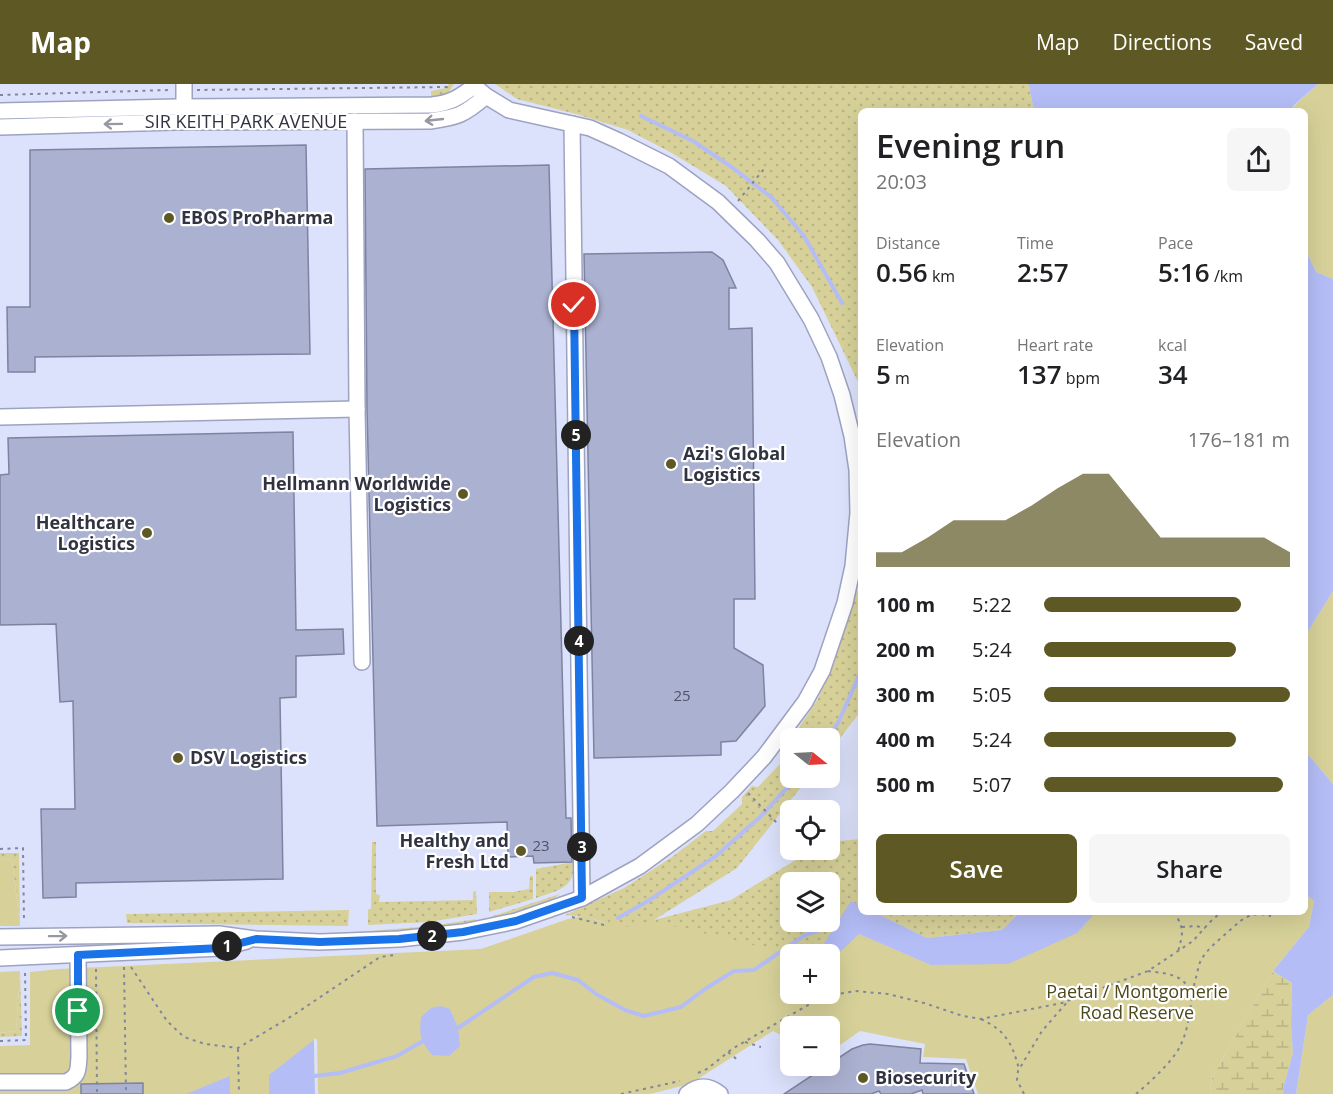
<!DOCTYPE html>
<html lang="en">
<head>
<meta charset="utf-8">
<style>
	:root { --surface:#fff; --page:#f6f6f6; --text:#202124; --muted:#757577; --accent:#5e5824 }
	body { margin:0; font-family:"Open Sans",sans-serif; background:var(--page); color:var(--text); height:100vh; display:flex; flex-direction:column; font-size:22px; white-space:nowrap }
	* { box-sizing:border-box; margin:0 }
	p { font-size:20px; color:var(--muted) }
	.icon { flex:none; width:33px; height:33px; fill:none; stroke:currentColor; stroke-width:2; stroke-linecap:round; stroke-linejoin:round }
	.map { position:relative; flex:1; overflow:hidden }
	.sheet { position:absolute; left:858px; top:24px; width:450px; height:807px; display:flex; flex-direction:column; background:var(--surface); border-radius:9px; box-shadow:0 6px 24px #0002 }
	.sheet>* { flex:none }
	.needle { width:39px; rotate:108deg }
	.tools { position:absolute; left:780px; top:644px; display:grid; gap:12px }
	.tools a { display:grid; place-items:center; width:60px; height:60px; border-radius:9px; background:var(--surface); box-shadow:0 6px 24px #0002; font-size:30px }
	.pin { position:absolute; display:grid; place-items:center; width:51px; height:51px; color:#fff; margin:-26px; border:3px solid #fff; border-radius:50%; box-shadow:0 2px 6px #0007 }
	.km { position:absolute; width:30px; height:30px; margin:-15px; border-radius:50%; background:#222; color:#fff; font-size:16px; line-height:30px; text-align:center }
	.round { display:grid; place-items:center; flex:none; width:63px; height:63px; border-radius:9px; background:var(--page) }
	.head { display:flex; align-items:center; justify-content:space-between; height:102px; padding:0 18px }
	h1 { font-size:33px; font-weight:600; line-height:45px }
	.stats { display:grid; grid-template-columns:repeat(3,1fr); gap:9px; height:102px; padding:6px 18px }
	.stats div { display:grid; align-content:center }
	.stats b { font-size:26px; font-weight:600 }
	.stats small { font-size:16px; font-weight:400 }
	.stats p { font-size:16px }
	.chart { height:168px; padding:12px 18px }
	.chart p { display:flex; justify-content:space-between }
	.chart svg { width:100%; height:108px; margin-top:6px; fill:var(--accent); opacity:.7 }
	.action { display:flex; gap:12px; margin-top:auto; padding:12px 18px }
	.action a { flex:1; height:69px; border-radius:9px; background:var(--accent); color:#fff; font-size:24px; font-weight:600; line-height:69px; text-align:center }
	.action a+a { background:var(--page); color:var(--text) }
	ul { padding:0 18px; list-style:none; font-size:20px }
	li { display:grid; grid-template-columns:96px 72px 1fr; align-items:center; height:45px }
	li i { height:15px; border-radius:8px; background:var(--accent) }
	header { display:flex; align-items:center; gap:36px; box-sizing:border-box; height:84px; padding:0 30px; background:var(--accent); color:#fff }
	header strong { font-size:28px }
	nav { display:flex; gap:33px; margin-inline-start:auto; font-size:21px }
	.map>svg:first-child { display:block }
</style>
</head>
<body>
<header>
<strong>Map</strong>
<nav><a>Map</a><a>Directions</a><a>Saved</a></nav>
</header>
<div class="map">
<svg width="1333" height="1010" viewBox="0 0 1333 1010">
	<defs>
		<pattern id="grass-dots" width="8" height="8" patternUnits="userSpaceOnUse" patternTransform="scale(1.5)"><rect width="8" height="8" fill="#d7d199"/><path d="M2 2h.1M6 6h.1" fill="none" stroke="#b9b485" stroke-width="1.8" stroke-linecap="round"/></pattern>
		<pattern id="wetland-marsh" width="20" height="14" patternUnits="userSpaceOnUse" patternTransform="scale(1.5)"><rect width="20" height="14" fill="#d7d199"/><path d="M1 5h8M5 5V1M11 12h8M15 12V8" fill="none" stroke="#b9b485"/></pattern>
	</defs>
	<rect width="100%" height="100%" fill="#dde2fc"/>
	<g fill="url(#grass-dots)" fill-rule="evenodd">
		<polygon points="449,0 454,0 447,11 431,15 431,7 446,4"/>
		<polygon points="495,0 1027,0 1029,2 1034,27 861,27 861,304 812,203 778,156 726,102 670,68 628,46 576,30 517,15"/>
		<polygon points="861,504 861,627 830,667 830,654 792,654 818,615 844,549 857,507"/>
		<path d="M790 656V693H809L737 784 654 836 731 816 794 777 821 765H830V761L839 757 861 755V822L851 818 838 840 821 864 836 871 859 850 931 881 1008 880 1077 849 1096 828H1170L1168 835 1110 878 1039 902 1027 922C1014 924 1002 928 989 929 976 930 934 923 926 912L886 898 854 901 830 906V870H790V909H811L778 921 690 970 646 988H583L559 993 613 994 665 992 626 1003 565 1010H341L342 1002 384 1000 408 986 399 962H372L340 973V956L337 937 326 936 314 956 269 991 244 978V964L385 875 430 872 481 865 570 839H583L604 844 606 839C593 834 579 832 565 831L624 804 672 773 706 747H713L742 720V713L752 702 758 703 784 676 783 666ZM790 798H830V837H790Z"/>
		<polygon points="372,758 376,758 376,810 380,811 379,818 473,816 473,808 476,807 477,830 429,838 368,841 368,826 371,825"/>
		<polygon points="0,769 19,769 20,842 12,776 0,774"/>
		<path d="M573 778C577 804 556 807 536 814V785Z"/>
		<polygon points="530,792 533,792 533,815 489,828 489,808 513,808 529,805"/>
		<polygon points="560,810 549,818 491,836 490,833"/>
		<polygon points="349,826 348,842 127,839 126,830"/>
		<polygon points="874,828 1020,828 1002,846 927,854"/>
		<polygon points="476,835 474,839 434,846 371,850 370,847 431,842"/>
		<polygon points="20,887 22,952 0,953 0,949 16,947"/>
	</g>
	<polygon fill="url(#wetland-marsh)" points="1273,887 1292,899 1291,942 1293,969 1284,1001 1283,1010 1212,1010 1210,1007 1212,993"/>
	<g fill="#d7d199">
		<polygon points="1318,0 1333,0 1333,195 1316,188 1305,165 1305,27 1292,27 1293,23"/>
		<polygon points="1333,507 1333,700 1305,667 1305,552"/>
		<polygon points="0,774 12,776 20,842 0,842"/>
		<polygon points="1305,810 1314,817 1309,843 1273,887 1212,993 1210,1006 1212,1010 978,1010 966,975 923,973 925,960 860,947 830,968 830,942 790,942 790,956 773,947 690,1000 650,1010 0,1010 0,962 30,961 30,888 59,885 481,865 568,835 583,832 606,839 630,843 652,837 790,870 790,909 830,909 830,870 817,870 821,864 836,871 859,850 931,881 1077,849 1096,828 1305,828"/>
		<polygon points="20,887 16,947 0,949 0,888"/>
		<polygon points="1333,911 1333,1010 1296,1010 1308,931"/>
	</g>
	<g fill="#b4bdf6">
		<polygon points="1027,0 1318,0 1293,22 1292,27 1034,27 1029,2"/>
		<polygon points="1305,165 1316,188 1333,195 1333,507 1305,552"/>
		<polygon points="1305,667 1333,700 1333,911 1308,931 1296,1010 1283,1010 1284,1001 1293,969 1291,942 1292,899 1273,887 1309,843 1314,817 1305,810"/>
		<polygon points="851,817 861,822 861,828 874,828 927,854 1002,846 1020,828 1096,828 1077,849 1008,880 931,881 859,850 836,872 821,864"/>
		<path d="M441 922 450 925 458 944 460 962 449 972 432 971C420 955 419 953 421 933L431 924Z"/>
		<polygon points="314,956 315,1010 269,1010 269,991"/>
		<polygon points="230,992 230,1010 186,1010"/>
	</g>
	<polygon fill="#dde2fc" points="315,954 317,956 318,1010 315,1010 314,956"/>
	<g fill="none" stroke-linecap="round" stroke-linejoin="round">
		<g stroke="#b4bdf6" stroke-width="4">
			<polyline points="641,32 693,57 733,84 771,113 804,152 842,219"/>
			<polyline points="827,654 838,639 861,587"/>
			<polyline points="618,834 648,817 716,772 761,732 797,693"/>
			<polyline points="458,944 534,893 552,889 578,896 596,910 625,926 644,932 681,923 705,905 734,887 754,886 805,851 838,840"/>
			<polyline points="314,992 340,989 397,972 423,957"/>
		</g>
	</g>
	<g fill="#abb1d0" stroke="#7d83a1" stroke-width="1.5">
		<polygon points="306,61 310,270 35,273 35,288 8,288 7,223 30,223 30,66"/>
		<polygon points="549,81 566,734 571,734 572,778 534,779 533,772 508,773 507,738 377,742 367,325 365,85"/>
		<polygon points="712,168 723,176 736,204 729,204 729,245 752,244 755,515 734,515 734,564 763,581 765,622 736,657 721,658 721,671 594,674 584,170"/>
		<polygon points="293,348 296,546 343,545 344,570 296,572 296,613 280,614 283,795 76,799 76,813 43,814 41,725 75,725 73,617 60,618 56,540 0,541 0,391 9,390 8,354"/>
		<polygon points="870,960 921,965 920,979 964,980 974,1010 923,1010 922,1006 911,1010 881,1010 879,1007 871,1010 784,1010 852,965 863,961"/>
		<polygon points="143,999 143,1010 81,1010 81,1000"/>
	</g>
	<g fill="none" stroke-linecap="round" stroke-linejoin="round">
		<defs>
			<g id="minor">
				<polyline points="184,0 184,23"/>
				<path d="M0 27 177 23 432 21C450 19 459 14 474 2"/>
				<polyline points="355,37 357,325 362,578"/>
				<polyline points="572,40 582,814"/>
				<path d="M0 43 176 38 430 37C458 33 464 31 486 12"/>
				<polyline points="0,333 357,325"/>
				<polyline points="0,853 219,850 256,855 320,858 399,855 463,848 516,837 582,814 640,782 697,740 732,707 764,673 805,618 822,587 845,519 853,482 858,429 857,386 852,352 842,311 829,273 811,235 777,179 757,156 718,118 669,82 619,57 590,44 509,26 486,12 472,0"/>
				<polyline points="0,874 221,864 247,857"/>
				<path d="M0 998H66C79 992 78 986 79 973L78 871"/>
				<path d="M687 1010C698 1001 709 1001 720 1010"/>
			</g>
		</defs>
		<use href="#minor" stroke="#9da2c2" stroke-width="18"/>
		<g stroke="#83869a" stroke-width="2" stroke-dasharray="3 4.5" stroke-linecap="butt">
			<polyline points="197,6 447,3 447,0"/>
			<polyline points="0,11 170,6"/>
			<polyline points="738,117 764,85"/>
			<polyline points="748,709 779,741"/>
			<polyline points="0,765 23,764 24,838"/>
			<path d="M1174 828C1185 846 1183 848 1178 868"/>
			<polyline points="572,833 604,841"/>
			<polyline points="1182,843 1196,842 1205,844"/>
			<polyline points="124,883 126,1010"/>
			<polyline points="131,883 167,937 184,953 205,960 238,964 292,932 380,873 394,871"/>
			<polyline points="96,885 97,1010"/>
			<path d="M1148 887C1160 889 1176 889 1185 899 1188 902 1190 908 1192 912"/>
			<path d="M981 935C1006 947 1012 959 1019 985"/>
			<polyline points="0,957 26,956 25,886"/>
			<polyline points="745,958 761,963"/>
			<polyline points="238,965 239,1010"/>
			<polyline points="728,968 739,977"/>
			<polyline points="698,989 707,985 732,965 822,913 855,907 888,910 924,919 963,932 981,935 1062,919 1148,887 1193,857 1209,839 1221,828"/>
			<polyline points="621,1010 680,997"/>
			<polyline points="1024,1010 1017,996 1018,987 1042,947 1068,917"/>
			<path d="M1136 1010C1151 997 1167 983 1178 966 1192 942 1189 915 1197 890 1198 885 1199 880 1201 876 1208 864 1220 855 1230 846 1244 833 1252 827 1271 832"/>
		</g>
		<use href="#minor" stroke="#fff" stroke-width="15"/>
	</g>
	<defs><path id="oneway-shaft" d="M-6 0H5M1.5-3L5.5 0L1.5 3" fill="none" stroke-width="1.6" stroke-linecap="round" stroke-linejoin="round" transform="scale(1.5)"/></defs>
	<g stroke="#9899a0">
		<use href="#oneway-shaft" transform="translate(434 36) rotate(174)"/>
		<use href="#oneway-shaft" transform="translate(113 40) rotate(179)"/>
		<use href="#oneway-shaft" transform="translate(58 852) rotate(-1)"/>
	</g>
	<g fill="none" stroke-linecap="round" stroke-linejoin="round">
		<defs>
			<polyline id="route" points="78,927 78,871 221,864 256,855 320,858 399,855 463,848 516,837 582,814 574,221"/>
		</defs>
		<use href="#route" stroke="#fff" stroke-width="12"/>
		<use href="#route" stroke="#1a73e8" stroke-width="8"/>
	</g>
	<g fill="#5e5824" stroke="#fff" stroke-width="2">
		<circle cx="169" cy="134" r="6"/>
		<circle cx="671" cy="380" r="6"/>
		<circle cx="463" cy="410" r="6"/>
		<circle cx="147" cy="449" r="6"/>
		<circle cx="178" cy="674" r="6"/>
		<circle cx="521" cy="767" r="6"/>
		<circle cx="863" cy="994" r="6"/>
	</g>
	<g text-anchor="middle" stroke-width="4.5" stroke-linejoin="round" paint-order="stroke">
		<g font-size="15" fill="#505264">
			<text x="682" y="617">25</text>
			<text x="541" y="767">23</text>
		</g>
		<g font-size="18" fill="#313340" stroke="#fff">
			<text x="246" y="44">SIR KEITH PARK AVENUE</text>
		</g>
		<g font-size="18" font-weight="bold" fill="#313340" stroke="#fff" text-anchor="start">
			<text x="181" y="140">EBOS ProPharma</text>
			<text x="683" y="376">Azi's Global<tspan x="683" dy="21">Logistics</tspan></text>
			<text x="451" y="406" text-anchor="end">Hellmann Worldwide<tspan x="451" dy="21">Logistics</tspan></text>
			<text x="135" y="445" text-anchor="end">Healthcare<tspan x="135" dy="21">Logistics</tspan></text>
			<text x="190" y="680">DSV Logistics</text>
			<text x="509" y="763" text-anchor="end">Healthy and<tspan x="509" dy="21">Fresh Ltd</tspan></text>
			<text x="875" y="1000">Biosecurity</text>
		</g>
		<g font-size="18" fill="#4e491a" stroke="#fff">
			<text x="1137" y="914">Paetai / Montgomerie<tspan x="1137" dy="21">Road Reserve</tspan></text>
		</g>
	</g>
</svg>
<div class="tools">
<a><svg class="needle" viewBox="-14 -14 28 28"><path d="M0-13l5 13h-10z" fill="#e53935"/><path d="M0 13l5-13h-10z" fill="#757577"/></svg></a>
<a><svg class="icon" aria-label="locate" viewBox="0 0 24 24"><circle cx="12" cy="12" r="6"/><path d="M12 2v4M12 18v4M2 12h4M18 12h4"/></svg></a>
<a><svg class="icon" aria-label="layers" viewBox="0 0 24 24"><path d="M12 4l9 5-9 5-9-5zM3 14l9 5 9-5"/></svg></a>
<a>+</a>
<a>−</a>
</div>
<div class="pin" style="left:78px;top:927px;background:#1e9e55"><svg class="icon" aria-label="arrive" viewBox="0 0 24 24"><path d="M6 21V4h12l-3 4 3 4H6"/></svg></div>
<div class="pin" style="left:574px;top:221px;background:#d93025"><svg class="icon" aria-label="check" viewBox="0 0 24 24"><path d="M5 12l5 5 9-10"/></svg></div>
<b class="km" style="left:227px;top:862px">1</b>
<b class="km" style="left:432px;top:852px">2</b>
<b class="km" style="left:582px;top:763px">3</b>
<b class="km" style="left:579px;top:557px">4</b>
<b class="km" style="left:576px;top:351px">5</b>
<section class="sheet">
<div class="head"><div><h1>Evening run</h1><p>20:03</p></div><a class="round"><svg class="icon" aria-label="share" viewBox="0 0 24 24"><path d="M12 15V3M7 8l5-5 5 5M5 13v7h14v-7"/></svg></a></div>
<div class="stats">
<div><p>Distance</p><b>0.56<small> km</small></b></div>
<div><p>Time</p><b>2:57</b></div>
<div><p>Pace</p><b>5:16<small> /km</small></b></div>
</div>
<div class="stats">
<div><p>Elevation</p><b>5<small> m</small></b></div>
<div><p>Heart rate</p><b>137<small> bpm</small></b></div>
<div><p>kcal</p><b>34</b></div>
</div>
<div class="chart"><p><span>Elevation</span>176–181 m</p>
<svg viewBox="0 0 160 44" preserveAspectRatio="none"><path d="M0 44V38L10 38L20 32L30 25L40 25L50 25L60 19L70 12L80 6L90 6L100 19L110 32L120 32L130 32L140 32L150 32L160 38V44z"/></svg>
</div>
<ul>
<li><b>100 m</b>5:22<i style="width:80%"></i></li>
<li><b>200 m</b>5:24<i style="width:78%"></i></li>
<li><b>300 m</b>5:05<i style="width:100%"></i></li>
<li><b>400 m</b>5:24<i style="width:78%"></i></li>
<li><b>500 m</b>5:07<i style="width:97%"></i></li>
</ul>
<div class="action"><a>Save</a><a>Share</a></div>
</section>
</div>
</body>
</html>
